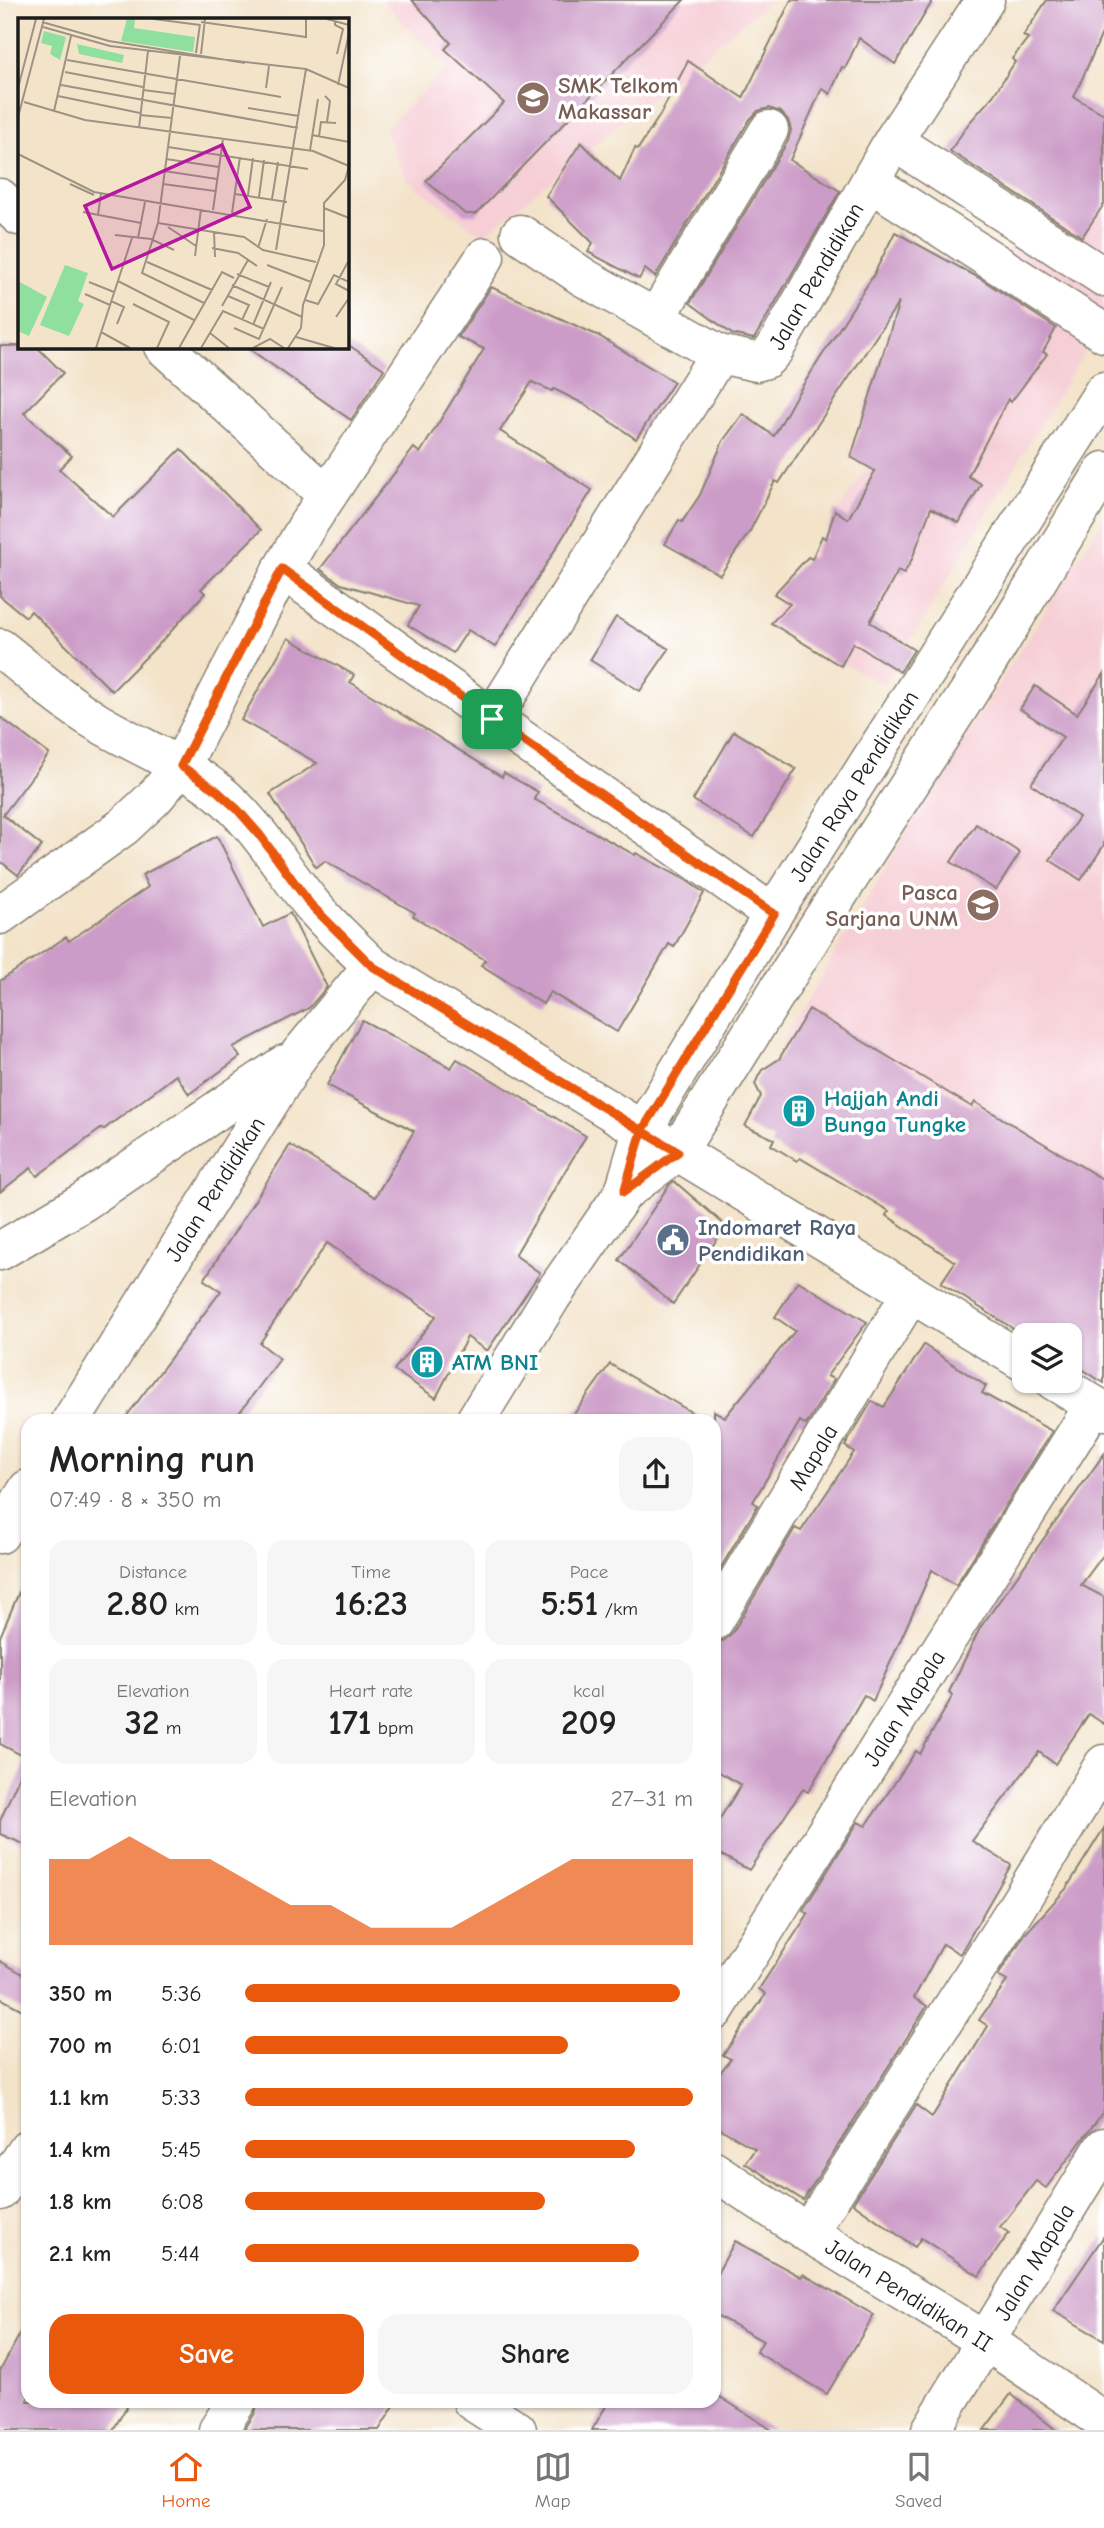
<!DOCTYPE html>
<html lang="en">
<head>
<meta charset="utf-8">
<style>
	:root { --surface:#fff; --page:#f6f6f6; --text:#222; --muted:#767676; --line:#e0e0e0; --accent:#ea580c }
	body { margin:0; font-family:"Comic Neue",sans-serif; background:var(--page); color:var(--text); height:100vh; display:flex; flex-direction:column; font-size:26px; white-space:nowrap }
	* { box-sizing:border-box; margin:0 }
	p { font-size:23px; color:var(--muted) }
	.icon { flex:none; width:38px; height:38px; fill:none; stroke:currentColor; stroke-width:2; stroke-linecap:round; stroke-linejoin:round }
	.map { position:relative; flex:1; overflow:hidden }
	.details { position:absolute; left:21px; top:1414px; width:700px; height:994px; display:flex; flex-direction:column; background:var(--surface); border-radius:21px; box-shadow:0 2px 5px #0004 }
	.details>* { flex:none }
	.tools { position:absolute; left:1012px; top:1323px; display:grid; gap:14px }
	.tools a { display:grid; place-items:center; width:70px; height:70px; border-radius:14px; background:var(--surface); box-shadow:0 2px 5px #0004; font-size:35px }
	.pin { position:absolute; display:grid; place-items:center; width:60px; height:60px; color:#fff; margin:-30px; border-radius:14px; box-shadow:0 4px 10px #0006 }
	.round { display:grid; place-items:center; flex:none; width:74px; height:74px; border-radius:21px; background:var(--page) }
	.head { display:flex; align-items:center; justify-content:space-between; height:119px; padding:0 28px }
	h1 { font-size:38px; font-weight:800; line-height:52px }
	.figures { display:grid; grid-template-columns:repeat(3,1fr); gap:10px; height:119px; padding:7px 28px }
	.figures div { display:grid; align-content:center; border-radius:18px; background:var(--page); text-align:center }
	.figures b { font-size:35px; font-weight:800 }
	.figures small { font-size:19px; font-weight:400 }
	.figures p { font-size:19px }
	.chart { height:196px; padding:14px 28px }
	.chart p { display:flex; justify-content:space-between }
	.chart svg { width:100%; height:126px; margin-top:7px; fill:var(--accent); opacity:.7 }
	.action { display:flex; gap:14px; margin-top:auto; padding:14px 28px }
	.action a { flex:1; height:80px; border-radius:21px; background:var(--accent); color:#fff; font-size:28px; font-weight:800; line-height:80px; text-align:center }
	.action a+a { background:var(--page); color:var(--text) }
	ul { padding:0 28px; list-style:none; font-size:23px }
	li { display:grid; grid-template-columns:112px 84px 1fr; align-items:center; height:52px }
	li i { height:18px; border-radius:9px; background:var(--accent) }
	.menu { display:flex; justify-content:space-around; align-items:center; height:98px; border-top:2px solid var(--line); background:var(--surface); font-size:19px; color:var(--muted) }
	.menu a { display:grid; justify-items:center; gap:4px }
	.menu .selected { color:var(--accent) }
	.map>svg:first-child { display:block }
</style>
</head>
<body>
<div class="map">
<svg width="1104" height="2430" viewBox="0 0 1104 2430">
	<rect width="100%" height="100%" fill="#fff"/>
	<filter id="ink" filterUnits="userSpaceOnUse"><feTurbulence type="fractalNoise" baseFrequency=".0143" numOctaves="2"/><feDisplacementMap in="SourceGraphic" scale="14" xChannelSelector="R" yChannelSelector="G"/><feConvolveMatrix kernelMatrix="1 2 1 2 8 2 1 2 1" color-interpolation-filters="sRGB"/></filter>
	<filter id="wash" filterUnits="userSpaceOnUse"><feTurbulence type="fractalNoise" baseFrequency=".00686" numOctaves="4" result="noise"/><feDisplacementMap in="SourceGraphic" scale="28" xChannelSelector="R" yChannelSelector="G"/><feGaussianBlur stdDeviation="1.57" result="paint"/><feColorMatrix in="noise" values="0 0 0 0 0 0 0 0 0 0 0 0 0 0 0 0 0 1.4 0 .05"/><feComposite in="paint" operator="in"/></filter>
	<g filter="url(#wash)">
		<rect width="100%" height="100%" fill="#f3e3c9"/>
		<g fill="#f6cfd6">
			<polygon points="381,0 771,0 483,236 408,181 384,130 447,67"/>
			<polygon points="1104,105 1104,319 884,685 765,623"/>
			<polygon points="1104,517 1104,1240 781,1044 920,809"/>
		</g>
		<g id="blocks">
			<g fill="#cc9cc8">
				<polygon points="412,0 684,0 476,214 465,214 426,181 504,103 445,49 451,43"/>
				<polygon points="791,0 933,0 895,64 859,38 845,69 842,67 830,94 822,88 790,160 840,191 754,339 732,334 690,303 788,141 791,130 788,120 781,112 769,108 758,111 750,119 655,277 645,269 639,279 588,252 593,243 546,196 581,142 620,181 635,148 638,149 660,115 688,61 743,98"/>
				<polygon points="1047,0 1104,0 1104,29 1074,97 1104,114 1104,204 1082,237 950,151 969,123 993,96 1015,62 1012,59 1028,38 1023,36"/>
				<polygon points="895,232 981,279 1056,328 1043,352 1047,354 1011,402 1008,399 968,476 981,484 959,523 931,508 912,559 904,574 898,571 870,622 914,650 900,672 853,643 841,666 771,623 790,604 774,594 808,557 812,559 822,536 826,539 835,510 848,519 875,471 851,457 899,302 779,483 775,481 750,531 720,575 665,544 679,520 682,522 700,495 723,441 743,414 774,436 796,396 873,276"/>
				<polygon points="491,287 599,336 674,382 636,439 586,405 554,389 552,391 532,382 500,431 592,490 495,647 468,630 453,653 408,625 419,606 341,584 320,569 414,448 420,453 484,349 458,337"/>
				<polygon points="0,346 36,346 63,373 24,413 72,456 59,469 113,517 181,449 261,530 201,589 205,593 166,637 112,691 31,611 26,617 0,596"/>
				<polygon points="245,346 350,346 384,369 351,420"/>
				<polygon points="616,617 669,649 640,691 590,660"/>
				<polygon points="288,638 354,675 350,682 502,777 504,773 538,792 534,799 635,855 636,853 686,880 704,893 674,947 669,944 617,1032 550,992 543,1004 481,965 485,960 413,916 415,913 325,861 316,867 270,794 317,763 241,720"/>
				<polygon points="1104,674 1104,845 1081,880 1050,860 1079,817 1031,784 1063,737 1020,709 1035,686 1077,714"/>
				<polygon points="0,717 49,754 3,815 42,846 18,875 0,861"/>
				<polygon points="734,731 796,769 754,837 693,800"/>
				<polygon points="976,824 1020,853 996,890 951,862"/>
				<polygon points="217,836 263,927 290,913 327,987 309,1008 233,1047 240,1057 189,1094 176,1075 103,1130 102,1128 37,1176 31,1168 0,1192 0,981 66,937 69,941 148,887 142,875"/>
				<polygon points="809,1009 972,1107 975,1102 1104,1180 1104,1383 1071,1362 1069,1364 1069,1335 1024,1336 1006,1324 941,1283 955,1262 886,1215 889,1211 800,1158 797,1161 771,1145 774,1139 745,1126 761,1096 755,1084 759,1075 762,1070 779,1059"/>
				<polygon points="362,1020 451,1068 457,1059 586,1136 515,1255 540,1273 487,1351 467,1337 436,1398 394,1370 436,1316 327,1243 260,1343 280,1359 233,1421 123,1421 221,1291 204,1280 290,1145 375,1197 414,1131 327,1085"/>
				<polygon points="674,1181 726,1226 673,1304 619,1260 669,1185"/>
				<polygon points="798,1281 867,1322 827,1376 834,1379 806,1425 800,1421 753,1502 758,1505 714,1579 714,1411 725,1417 795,1331 775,1317"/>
				<polygon points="924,1345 986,1386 982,1393 1052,1431 956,1585 932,1570 873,1701 864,1695 808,1792 803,1789 749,1870 714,1851 714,1828 741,1785 714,1769 714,1643 725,1640 733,1632 795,1528 801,1531 854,1452 845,1446 872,1401 884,1407"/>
				<polygon points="610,1364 706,1421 569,1421"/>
				<polygon points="1104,1454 1104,1554 1081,1585 1104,1597 1104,1724 1089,1714 1055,1764 1039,1752 972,1841 1011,1865 960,1954 943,1944 914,1998 927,2006 803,2200 745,2163 755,2149 714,2125 714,2080 731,2059 723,2055 766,1994 759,1989 808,1914 803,1910 858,1822 866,1826 916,1751 920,1754 953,1695 949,1692 980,1628"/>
				<polygon points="28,1571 28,1846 0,1834 0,1821 27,1758 0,1744 0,1637"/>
				<polygon points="1104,1828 1104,2111 1046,2188 1036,2181 1000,2227 1009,2233 979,2276 921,2238 915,2247 853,2203 916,2105 932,2117 988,2026 979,2020 1007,1981 998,1976 1025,1934 1066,1889"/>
				<polygon points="0,1961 28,1977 28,2013 0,1998"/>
				<polygon points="1104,2236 1104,2340 1053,2311"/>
				<polygon points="735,2241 801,2277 803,2274 874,2315 827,2394 756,2352 763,2341 714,2314 714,2279"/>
				<polygon points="28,2319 28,2401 130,2401 113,2430 0,2430 0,2371"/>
				<polygon points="1011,2394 1056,2430 984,2430"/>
				<polygon points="717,2395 772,2430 592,2430 609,2401 714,2401"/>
				<polygon points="259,2401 397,2401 379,2430 244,2430 255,2413"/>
			</g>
		</g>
	</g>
	<g filter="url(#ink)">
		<use href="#blocks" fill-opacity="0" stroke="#888072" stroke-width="2"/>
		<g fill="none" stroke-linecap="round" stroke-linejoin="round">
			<defs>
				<g id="minor">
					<polyline points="893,141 1104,277"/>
					<polyline points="870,182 1104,333"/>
					<polyline points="0,198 19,216"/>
					<polyline points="520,234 583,277 719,354 756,362 766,359 774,350 893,141 985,0"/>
					<polyline points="656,318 769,130"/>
					<polyline points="163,346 327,495"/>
					<polyline points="282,569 517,736 773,914"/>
					<path d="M0 648C32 673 62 701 97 722 137 746 180 762 217 791 255 822 279 864 309 901 327 924 351 945 372 966L1024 1362"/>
					<polyline points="492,719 719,354"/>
					<polyline points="0,915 123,827 154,798 181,766 282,569 307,526 485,257"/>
					<polyline points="0,1251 83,1202 285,1064"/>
					<polyline points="1054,1381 1104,1411"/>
					<polyline points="71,1421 299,1055 372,966"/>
					<polyline points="0,1534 28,1489"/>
					<polyline points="714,1621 911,1293"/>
					<polyline points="714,2011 1094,1405"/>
					<polyline points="714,2171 808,2233 986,2341 1104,2421"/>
					<polyline points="808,2233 1016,1908 1104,1764"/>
					<polyline points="472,2401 517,2430"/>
					<polyline points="218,2430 237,2401"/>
					<polyline points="931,2430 1104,2147"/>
				</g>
				<g id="tertiary">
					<polyline points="624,1192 678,1151 822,920 983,670 1104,471"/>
					<polyline points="475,1421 552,1296 624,1192 642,1131 773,914 1104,391"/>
					<polyline points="0,2191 28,2149"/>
				</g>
			</defs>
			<use href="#minor" stroke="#888072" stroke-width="41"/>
			<use href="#tertiary" stroke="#888072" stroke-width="41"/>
			<use href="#minor" stroke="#fff" stroke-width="38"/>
			<use href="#tertiary" stroke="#fff" stroke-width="38"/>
		</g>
	</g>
	<g fill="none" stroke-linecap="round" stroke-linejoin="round" filter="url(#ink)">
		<defs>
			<polyline id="route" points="492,719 282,569 181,766 216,790 237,809 259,834 310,904 372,966 642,1131 624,1192 678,1152 642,1131 774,914 492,719"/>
		</defs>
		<use href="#route" stroke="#fff" stroke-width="14"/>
		<use href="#route" stroke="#ea580c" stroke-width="9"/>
	</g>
	<defs>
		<symbol id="school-disc" viewBox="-11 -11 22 22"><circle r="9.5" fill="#8d6e63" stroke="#fff"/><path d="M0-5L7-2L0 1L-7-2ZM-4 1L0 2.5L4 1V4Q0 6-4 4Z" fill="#fff"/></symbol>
		<symbol id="university-disc" viewBox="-11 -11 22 22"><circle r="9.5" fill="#8d6e63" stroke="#fff"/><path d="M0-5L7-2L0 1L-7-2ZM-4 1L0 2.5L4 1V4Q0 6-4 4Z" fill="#fff"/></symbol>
		<symbol id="building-disc" viewBox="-11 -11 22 22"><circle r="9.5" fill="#0f9aa8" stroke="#fff"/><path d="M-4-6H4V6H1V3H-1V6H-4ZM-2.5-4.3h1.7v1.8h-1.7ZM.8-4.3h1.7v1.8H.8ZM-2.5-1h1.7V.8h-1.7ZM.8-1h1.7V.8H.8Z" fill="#fff"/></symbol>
		<symbol id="civic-disc" viewBox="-11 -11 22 22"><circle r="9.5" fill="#5c6f8a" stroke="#fff"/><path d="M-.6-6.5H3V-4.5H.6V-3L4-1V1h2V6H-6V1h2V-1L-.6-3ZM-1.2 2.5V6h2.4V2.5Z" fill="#fff"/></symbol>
	</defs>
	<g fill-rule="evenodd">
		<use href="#school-disc" x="514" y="79" width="38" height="38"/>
		<use href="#university-disc" x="964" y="886" width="38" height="38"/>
		<use href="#building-disc" x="780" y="1092" width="38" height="38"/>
		<use href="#civic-disc" x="654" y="1221" width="38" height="38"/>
		<use href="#building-disc" x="408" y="1343" width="38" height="38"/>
	</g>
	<g text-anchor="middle" stroke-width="7" stroke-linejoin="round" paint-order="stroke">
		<g font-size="23" font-weight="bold" fill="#785e54" stroke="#fff" text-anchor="start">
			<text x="558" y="93">SMK Telkom<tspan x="558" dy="26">Makassar</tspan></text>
			<text x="958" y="900" text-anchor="end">Pasca<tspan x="958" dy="26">Sarjana UNM</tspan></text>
		</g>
		<g font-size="23" fill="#1c1c1c" stroke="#fff">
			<text transform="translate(816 276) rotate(-60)" y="8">Jalan Pendidikan</text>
			<text transform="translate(854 786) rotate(-58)" y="8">Jalan Raya Pendidikan</text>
			<text transform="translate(215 1189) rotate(-58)" y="8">Jalan Pendidikan</text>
			<text transform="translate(813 1457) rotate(-59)" y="8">Mapala</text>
			<text transform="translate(904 1708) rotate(-58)" y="8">Jalan Mapala</text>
			<text transform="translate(1034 2262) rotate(-59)" y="8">Jalan Mapala</text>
			<text transform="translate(909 2295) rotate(32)" y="8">Jalan Pendidikan II</text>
		</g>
		<g font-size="23" font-weight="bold" fill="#0d838f" stroke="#fff" text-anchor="start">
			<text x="824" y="1106">Hajjah Andi<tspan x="824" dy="26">Bunga Tungke</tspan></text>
			<text x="452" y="1370">ATM BNI</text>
		</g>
		<g font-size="23" font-weight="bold" fill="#4e5e75" stroke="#fff" text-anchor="start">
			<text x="698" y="1235">Indomaret Raya<tspan x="698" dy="26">Pendidikan</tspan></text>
		</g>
	</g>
	<g transform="translate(18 18)">
		<rect width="331" height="331" fill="#f3e3c9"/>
		<path d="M109 1H117L116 10 177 19 175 34 103 23ZM26 13 48 19 42 42 32 36 34 28 23 25ZM59 26 106 37 104 45 61 36ZM47 247 70 255 60 283 66 286 51 318 22 307ZM0 263 29 279 11 318 0 313Z" fill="#8fdf9f"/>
		<path fill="none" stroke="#9d9384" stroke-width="2" d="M136 1 182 7M309 1 331 7M317 3V7L325 11 319 36M24 4 91 23 227 45M183 4 288 19V1M25 9 92 28 288 51 331 70M178 35 182 6M183 36 187 1M162 38 140 205 124 255 186 285M49 42 263 79M47 54 125 69M43 67 280 110M320 67 331 15M0 70 18 1M248 70 251 48M125 72 157 76M40 78 122 95M307 78 312 83 309 104M6 84 67 102 295 133 331 148M230 90 281 98M36 93 53 18M122 97 154 100M0 99 26 1M121 110 130 33M294 117 331 124M301 118 303 104 318 105M150 129 290 151M292 132 300 81M0 136 76 174 305 213M148 141 201 149M146 153 199 161M52 166 76 177M145 166 197 173M217 176 269 184M230 177 235 140M241 179 246 142M254 181 260 144M306 190 331 200M195 192 205 121M65 194 123 205M214 195 222 139M80 197 83 175M140 205 226 219 245 232 298 244M150 209 178 228M196 214 197 239M97 217 133 221 156 232M120 220 127 184M194 230 220 235 239 248M240 230 249 201M258 232 288 51M177 238 183 191M331 242 318 266 331 273M129 244 194 272M249 247 293 264M219 256 251 269M100 263 176 302M71 264 96 274M214 267 284 299M67 276 92 287M210 278 231 287 224 302M287 282 300 286 316 257 331 264M93 283 106 289 99 306M115 286 151 304 139 330M204 288 230 242M318 299 331 280M235 307 253 264M216 310 241 321 264 269M83 314 112 330M192 315 211 330M278 319 316 330M78 330 114 220M161 330 204 254 216 260M183 330 205 293 246 311M235 330 252 321 266 330M270 330 283 310 285 287 306 227V185L327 162 331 148"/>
		<path fill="#b5179e" fill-opacity="0.15" stroke="#b5179e" stroke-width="3.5" d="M204 127 232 189 94 251 67 188Z"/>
		<rect width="331" height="331" fill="none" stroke="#1c1c1c" stroke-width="3.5"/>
	</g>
</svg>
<div class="tools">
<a><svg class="icon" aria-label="layers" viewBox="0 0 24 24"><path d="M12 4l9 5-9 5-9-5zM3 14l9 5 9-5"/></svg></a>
</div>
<div class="pin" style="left:492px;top:719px;background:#1e9e55"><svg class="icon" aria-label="arrive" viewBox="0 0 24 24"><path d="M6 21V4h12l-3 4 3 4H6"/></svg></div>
<section class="details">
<div class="head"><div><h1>Morning run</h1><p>07:49 · 8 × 350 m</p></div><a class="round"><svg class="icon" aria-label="share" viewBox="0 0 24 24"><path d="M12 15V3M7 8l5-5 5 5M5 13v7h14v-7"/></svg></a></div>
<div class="figures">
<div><p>Distance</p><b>2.80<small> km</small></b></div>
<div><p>Time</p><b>16:23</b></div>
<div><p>Pace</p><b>5:51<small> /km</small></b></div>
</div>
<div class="figures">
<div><p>Elevation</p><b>32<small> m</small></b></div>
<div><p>Heart rate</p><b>171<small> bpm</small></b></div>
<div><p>kcal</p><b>209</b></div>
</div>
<div class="chart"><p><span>Elevation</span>27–31 m</p>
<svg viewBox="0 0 160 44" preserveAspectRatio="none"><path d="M0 44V14L10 14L20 6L30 14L40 14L50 22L60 30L70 30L80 38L90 38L100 38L110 30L120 22L130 14L140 14L150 14L160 14V44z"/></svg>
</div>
<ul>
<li><b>350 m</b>5:36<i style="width:97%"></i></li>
<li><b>700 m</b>6:01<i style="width:72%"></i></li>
<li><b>1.1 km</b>5:33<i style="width:100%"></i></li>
<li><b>1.4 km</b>5:45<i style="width:87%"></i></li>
<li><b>1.8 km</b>6:08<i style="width:67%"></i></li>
<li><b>2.1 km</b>5:44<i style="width:88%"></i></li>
</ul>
<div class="action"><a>Save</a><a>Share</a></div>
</section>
</div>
<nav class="menu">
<a class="selected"><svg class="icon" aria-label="home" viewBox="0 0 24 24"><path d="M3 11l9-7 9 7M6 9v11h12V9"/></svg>Home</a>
<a><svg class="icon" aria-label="map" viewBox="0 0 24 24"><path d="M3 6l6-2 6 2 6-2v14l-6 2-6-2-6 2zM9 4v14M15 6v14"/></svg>Map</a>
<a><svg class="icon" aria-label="saved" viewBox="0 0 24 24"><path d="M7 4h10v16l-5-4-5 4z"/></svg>Saved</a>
</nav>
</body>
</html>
